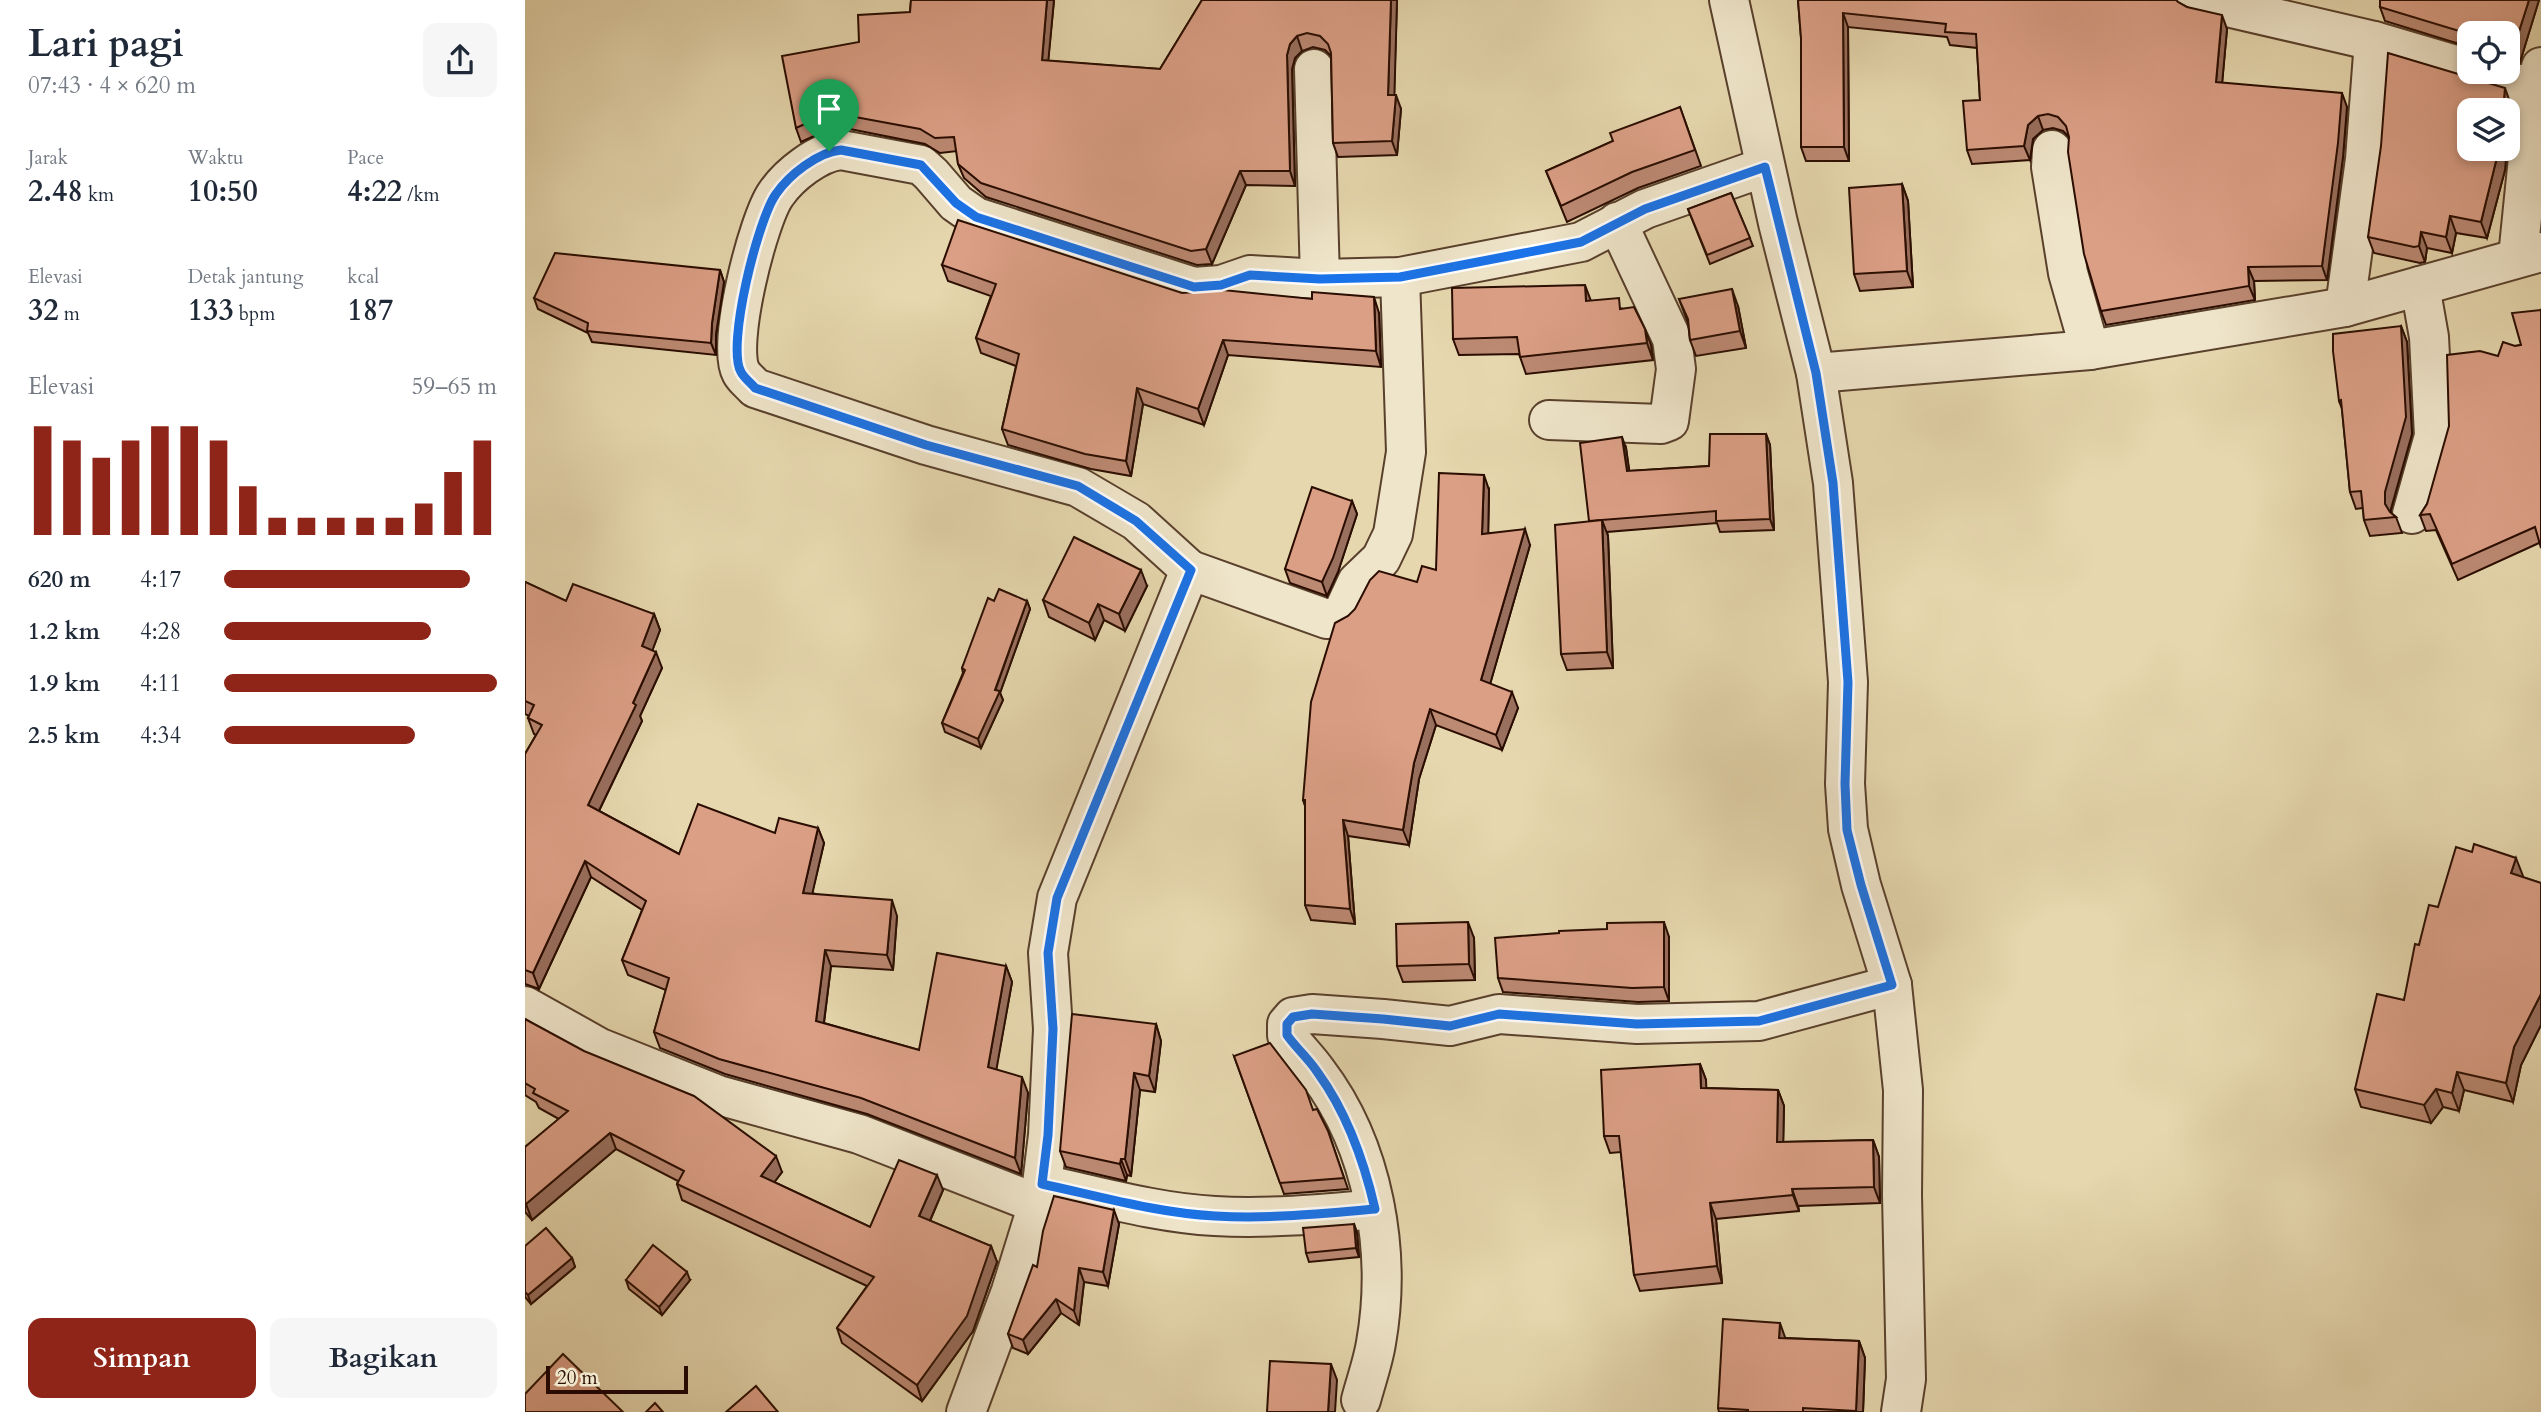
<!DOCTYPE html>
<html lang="id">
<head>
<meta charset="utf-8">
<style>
	:root { --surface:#fff; --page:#f6f6f7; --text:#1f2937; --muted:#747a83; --accent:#8f2418 }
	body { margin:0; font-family:Cardo,serif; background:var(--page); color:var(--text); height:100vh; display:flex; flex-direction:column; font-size:26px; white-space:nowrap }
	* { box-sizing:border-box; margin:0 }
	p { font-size:23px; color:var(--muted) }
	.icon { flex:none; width:38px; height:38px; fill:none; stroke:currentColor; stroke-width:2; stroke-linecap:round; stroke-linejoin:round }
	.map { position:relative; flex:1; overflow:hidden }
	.sheet { display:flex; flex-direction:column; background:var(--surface); width:525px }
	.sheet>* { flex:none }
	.tools { position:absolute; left:1932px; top:21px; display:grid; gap:14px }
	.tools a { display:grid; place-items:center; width:63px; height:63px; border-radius:14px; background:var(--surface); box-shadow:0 4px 10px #0003; font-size:35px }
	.scale { position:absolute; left:21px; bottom:18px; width:142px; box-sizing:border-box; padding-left:7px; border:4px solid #2a0d00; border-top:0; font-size:19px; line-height:24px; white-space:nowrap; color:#2a0d00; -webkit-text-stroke:5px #efe5ca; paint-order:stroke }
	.pin { position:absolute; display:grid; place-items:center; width:60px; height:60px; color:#fff; margin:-72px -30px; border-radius:50% 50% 50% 0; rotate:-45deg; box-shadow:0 0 7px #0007 }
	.pin .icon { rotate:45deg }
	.round { display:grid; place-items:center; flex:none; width:74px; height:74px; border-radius:14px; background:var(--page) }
	.overview { display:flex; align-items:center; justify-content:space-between; height:119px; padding:0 28px }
	h1 { font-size:38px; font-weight:700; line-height:52px }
	.metrics { display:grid; grid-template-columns:repeat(3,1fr); gap:10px; height:119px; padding:7px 28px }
	.metrics div { display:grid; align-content:center }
	.metrics b { font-size:30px; font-weight:700 }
	.metrics small { font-size:19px; font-weight:400 }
	.metrics p { font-size:19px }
	.chart { height:196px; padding:14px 28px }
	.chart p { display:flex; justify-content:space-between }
	.chart svg { width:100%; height:126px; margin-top:7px; stroke:var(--accent); stroke-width:6 }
	.primary-button { display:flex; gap:14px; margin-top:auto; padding:14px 28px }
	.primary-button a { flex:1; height:80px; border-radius:14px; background:var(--accent); color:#fff; font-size:28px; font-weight:700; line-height:80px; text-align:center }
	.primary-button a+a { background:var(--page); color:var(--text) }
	ul { padding:0 28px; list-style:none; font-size:23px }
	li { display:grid; grid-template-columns:112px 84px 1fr; align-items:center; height:52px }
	li i { height:18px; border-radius:9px; background:var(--accent) }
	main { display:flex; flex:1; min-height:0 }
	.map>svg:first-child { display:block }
</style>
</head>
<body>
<main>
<section class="sheet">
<div class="overview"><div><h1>Lari pagi</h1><p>07:43 · 4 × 620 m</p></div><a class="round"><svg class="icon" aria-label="share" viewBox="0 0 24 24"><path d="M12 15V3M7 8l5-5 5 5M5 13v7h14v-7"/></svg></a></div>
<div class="metrics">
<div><p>Jarak</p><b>2.48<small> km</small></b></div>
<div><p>Waktu</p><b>10:50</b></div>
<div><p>Pace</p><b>4:22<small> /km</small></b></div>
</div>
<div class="metrics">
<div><p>Elevasi</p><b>32<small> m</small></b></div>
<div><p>Detak jantung</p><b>133<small> bpm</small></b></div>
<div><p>kcal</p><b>187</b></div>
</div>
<div class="chart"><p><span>Elevasi</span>59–65 m</p>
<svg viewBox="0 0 160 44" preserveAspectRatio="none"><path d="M5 44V6M15 44V11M25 44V17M35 44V11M45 44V6M55 44V6M65 44V11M75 44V27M85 44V38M95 44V38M105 44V38M115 44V38M125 44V38M135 44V33M145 44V22M155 44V11"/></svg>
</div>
<ul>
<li><b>620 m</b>4:17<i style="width:90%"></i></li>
<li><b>1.2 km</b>4:28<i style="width:76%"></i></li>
<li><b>1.9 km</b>4:11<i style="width:100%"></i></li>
<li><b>2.5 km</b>4:34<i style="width:70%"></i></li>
</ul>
<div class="primary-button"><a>Simpan</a><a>Bagikan</a></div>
</section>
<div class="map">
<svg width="2016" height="1412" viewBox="0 0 2016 1412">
	<rect width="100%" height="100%" fill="#e6d7ae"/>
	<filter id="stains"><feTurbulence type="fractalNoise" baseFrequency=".00286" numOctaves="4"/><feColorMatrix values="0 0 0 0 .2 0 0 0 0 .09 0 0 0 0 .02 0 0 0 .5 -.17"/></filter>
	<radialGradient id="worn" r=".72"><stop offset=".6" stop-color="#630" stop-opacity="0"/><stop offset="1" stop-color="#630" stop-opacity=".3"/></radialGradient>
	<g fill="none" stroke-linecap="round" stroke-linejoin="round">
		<defs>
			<g id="street">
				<polyline points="1204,0 1253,223 1291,373 1308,483 1323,682 1320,784 1323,829 1336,885 1367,985 1378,1090 1377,1195 1381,1379 1376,1412"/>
				<polyline points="1672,0 1849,41 1944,69"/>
				<polyline points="789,69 795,279"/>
				<polyline points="1953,72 2010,89"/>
				<polyline points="1527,150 1526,167 1543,273 1565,350"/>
				<polyline points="1993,257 2010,89 2016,67"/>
				<polyline points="1820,307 1840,159 1849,41"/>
				<polyline points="1291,373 1565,350 1820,307 2016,252"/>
				<polyline points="1024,420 1136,424 1144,421 1151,369 1147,339 1092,222"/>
				<polyline points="1887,514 1909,436 1904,337 1895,286"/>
				<path d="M665 570 611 521 553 487 401 445 230 388C226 383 219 378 216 372 201 346 233 219 251 194 264 175 293 152 316 150L396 165 406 174 431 203 451 217 669 287 696 285 725 275 795 279 875 277 1056 242 1120 209 1240 167"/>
				<polyline points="0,1006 75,1048 193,1095 334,1134 513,1204"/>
				<path d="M517 1184C573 1196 632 1213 690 1216 744 1219 796 1214 850 1209"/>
				<path d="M836 1400C841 1381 848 1362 851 1343 867 1252 849 1147 792 1072 783 1059 771 1048 762 1035V1024L768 1017 787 1014 858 1019 925 1026 974 1014 1112 1024 1234 1021 1367 985"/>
				<polyline points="441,1412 486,1291 513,1204 517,1184 523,1135 528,1029 523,953 532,898 665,570 802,619 813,617 819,610 832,582 856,559 868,534 881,452 875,277"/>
			</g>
		</defs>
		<use href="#street" stroke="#59402c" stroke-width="42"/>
		<use href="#street" stroke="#efe5ca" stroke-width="38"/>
	</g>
	<g fill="#bc8973" stroke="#2a0d00" stroke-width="2">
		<polygon points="386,0 529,0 523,61 635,69 677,0 872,0 869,95 876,109 872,155 813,157 808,143 806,56 800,50 788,47 777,51 770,58 767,69 770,186 721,185 687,264 672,265 461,197 439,178 433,164 432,151 415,153 400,144 320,128 300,131 276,142 271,128 334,42 385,12"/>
		<polygon points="1273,0 1653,2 1702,29 1697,83 1822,107 1818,157 1802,280 1729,281 1730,300 1581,325 1576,311 1544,137 1538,131 1528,128 1518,130 1508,139 1505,160 1447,164 1442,150 1455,100 1452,48 1425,45 1422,37 1323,27 1324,161 1281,161 1276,147 1276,38"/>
		<polygon points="2014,0 1995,62 1983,58 1983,33 1944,33 1944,47 1860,21 1855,7"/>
		<polygon points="1986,105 1983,141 1983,110 1980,170 1962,238 1931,233 1927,253 1902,248 1900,262 1895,263 1849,253 1843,237"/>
		<polygon points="1155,107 1176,166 1113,188 1042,222 1021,171 1088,141"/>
		<polygon points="1377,184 1383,201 1388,287 1335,291 1329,274"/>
		<polygon points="1206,193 1228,246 1185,264 1163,209"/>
		<polygon points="417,265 657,293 854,313 856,367 703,355 679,425 618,404 606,476 566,469 483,445 477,429 491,366 456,353 451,338 466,296 423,281"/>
		<polygon points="195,270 199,282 191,334 191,355 67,342 63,333 13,309 9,298"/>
		<polygon points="1154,299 1213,306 1221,348 1171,356 1165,340 1163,323"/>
		<polygon points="1065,301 1098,309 1126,345 1128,360 1001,374 994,354 934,355 928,339"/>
		<polygon points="2016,310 2014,543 1933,580 1911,530 1901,531 1895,515 1902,504 1973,356 1990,346 1996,345"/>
		<polygon points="1876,326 1882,342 1887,434 1866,509 1866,513 1871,517 1877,533 1845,536 1839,520 1838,508 1831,509 1825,492 1817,409 1814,401"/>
		<polygon points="1241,434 1245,445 1249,530 1195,532 1192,523 1082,532 1083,536 1088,668 1042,670 1036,654 1064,521 1101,448 1104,471 1184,466"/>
		<polygon points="964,490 963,533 1005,545 965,684 993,708 977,750 911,725 894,779 884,845 823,836 830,924 786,920 780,905 780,806 778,800 892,582 911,570"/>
		<polygon points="827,501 832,514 813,572 802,596 765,583 760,569"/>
		<polygon points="0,582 41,601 129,614 135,630 127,651 137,668 115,716 117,721 74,811 154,854 250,833 293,828 299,843 287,893 372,916 368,970 306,966 299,1023 394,1050 481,966 487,982 471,1069 503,1093 496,1174 342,1114 200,1074 135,1048 129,1032 141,990 103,975 97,960 117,910 66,877 14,989 0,984 0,754 11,735 9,734 3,718 4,716 0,714"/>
		<polygon points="622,586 600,631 579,620 570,640 524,617 518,600"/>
		<polygon points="469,601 502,601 505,609 475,693 478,700 456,748 420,732 417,723 438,673 437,668"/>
		<polygon points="1998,876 1997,877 2016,883 2016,1025 1996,1065 1988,1102 1939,1090 1934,1111 1918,1107 1906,1123 1836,1107 1830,1089 1879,1000 1894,945 1913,907"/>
		<polygon points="1144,937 1144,1001 1113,1002 978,992 973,978"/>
		<polygon points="949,938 950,980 878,982 872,966"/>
		<polygon points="0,1019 257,1172 249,1182 345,1227 418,1190 405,1221 466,1246 472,1262 448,1331 397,1401 317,1343 312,1328 342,1286 157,1200 152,1184 153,1181 91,1149 7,1220 0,1212 0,1147 34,1119 14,1108 11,1102 0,1095"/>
		<polygon points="631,1024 636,1041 630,1092 615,1090 606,1176 602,1175 601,1181 541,1167 535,1151"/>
		<polygon points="709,1056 788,1110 803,1131 823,1189 759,1194"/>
		<polygon points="1175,1064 1181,1080 1181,1088 1253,1090 1259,1106 1258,1142 1348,1140 1354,1157 1355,1203 1273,1206 1274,1211 1191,1219 1197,1283 1115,1291 1109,1275 1096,1152 1085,1153 1079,1136"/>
		<polygon points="594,1224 583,1286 559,1282 554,1325 536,1313 503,1354 488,1348 483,1334 512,1267"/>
		<polygon points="829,1224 832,1233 834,1257 784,1262 781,1253"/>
		<polygon points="0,1246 47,1258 50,1267 6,1304 0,1297"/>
		<polygon points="101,1280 165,1280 137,1315 104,1289"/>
		<polygon points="1260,1338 1334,1341 1340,1358 1338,1412 1194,1412 1193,1408"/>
	</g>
	<g fill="#996f5e" stroke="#2a0d00" stroke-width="2">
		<polygon points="522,0 529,0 522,75 517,60"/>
		<polygon points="866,0 872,0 869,110 863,95"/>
		<polygon points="2004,0 2014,0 1995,62 1989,47"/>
		<polygon points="1318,13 1323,27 1324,161 1319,147"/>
		<polygon points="1697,15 1702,29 1696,96 1691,82"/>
		<polygon points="772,36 777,51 770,58 767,69 770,186 765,171 762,55 765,44"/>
		<polygon points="1980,88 1986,105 1983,141 1983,110 1978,110"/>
		<polygon points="1817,93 1822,107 1818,157 1802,280 1797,266"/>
		<polygon points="871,95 876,109 872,155 867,141"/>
		<polygon points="1513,116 1518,130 1508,139 1505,160 1499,146 1503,125"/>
		<polygon points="1974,149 1982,149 1980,170 1962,238 1956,222"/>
		<polygon points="715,171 721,185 687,264 681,249"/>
		<polygon points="1377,184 1383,201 1388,287 1382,271"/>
		<polygon points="1925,216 1931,233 1927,253 1921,237"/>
		<polygon points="1896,232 1902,248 1900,262 1894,246"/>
		<polygon points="1723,267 1729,281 1730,300 1724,286"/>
		<polygon points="195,270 199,282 191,334 191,355 186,343 187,323"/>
		<polygon points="1060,285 1066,301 1061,301"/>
		<polygon points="1207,289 1213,306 1221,348 1215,331"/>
		<polygon points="849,297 854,313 856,367 851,351"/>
		<polygon points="1876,326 1882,342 1887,434 1866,509 1866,517 1860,504 1860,492"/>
		<polygon points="1120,329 1126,345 1128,360 1122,343"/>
		<polygon points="698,340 703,355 679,425 673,409"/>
		<polygon points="612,388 618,404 606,476 601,461"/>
		<polygon points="1241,434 1245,445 1249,530 1245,519"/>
		<polygon points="1097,437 1101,448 1106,482 1102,471"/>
		<polygon points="959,475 964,490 963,549 957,534"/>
		<polygon points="827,501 832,514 813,572 802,596 797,582"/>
		<polygon points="1077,520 1083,536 1088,668 1082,652"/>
		<polygon points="1000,529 1005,545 962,695 956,680"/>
		<polygon points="616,570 622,586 600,631 594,614"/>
		<polygon points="502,601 505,609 475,693 478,700 456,748 453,739"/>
		<polygon points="573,604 579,620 570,640 564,623"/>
		<polygon points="129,614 135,630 123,662 117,646"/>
		<polygon points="131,652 137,668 115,716 117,721 69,821 63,805 108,703"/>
		<polygon points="987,692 993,708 977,750 971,735"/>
		<polygon points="905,709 911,725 894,779 884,845 878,830 889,763"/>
		<polygon points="818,820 823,836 830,924 825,909"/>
		<polygon points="293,828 299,843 284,908 278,893"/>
		<polygon points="1991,858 1998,876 1993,891 1986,873"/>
		<polygon points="60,861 66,877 14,989 8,973"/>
		<polygon points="367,900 372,916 368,970 362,955"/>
		<polygon points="943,922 949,938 950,980 944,964"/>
		<polygon points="1139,922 1144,937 1144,1001 1139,987"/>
		<polygon points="300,950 306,966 297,1037 291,1021"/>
		<polygon points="481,966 487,982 469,1083 463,1067"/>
		<polygon points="2016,994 2016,1025 1996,1065 1988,1102 1981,1083 1989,1047"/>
		<polygon points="631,1024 636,1041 630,1092 624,1076"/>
		<polygon points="1175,1064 1181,1080 1182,1104 1176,1088"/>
		<polygon points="1932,1072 1939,1090 1934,1111 1927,1093"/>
		<polygon points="609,1073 615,1090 606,1176 600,1159"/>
		<polygon points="497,1077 503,1093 496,1174 490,1158"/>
		<polygon points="1911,1089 1918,1107 1906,1123 1899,1105"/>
		<polygon points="1253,1090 1259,1106 1258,1159 1252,1142"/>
		<polygon points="85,1133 91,1149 7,1220 1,1204"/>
		<polygon points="1348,1140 1354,1157 1355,1203 1349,1187"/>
		<polygon points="251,1156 257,1172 242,1192 236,1176"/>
		<polygon points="596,1159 602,1175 601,1181 595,1164"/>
		<polygon points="412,1175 418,1190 400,1232 394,1216"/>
		<polygon points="1267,1189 1273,1206 1274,1211 1268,1195"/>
		<polygon points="1185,1203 1191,1219 1197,1283 1192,1266"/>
		<polygon points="589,1210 594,1224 583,1286 578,1272"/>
		<polygon points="829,1224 832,1233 834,1257 831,1248"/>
		<polygon points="466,1246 472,1262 448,1331 397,1401 392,1385"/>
		<polygon points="47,1258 50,1267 6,1304 3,1295"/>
		<polygon points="554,1268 559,1282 554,1325 549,1311"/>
		<polygon points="162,1272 165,1280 137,1315 134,1307"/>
		<polygon points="531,1299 536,1313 503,1354 498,1340"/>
		<polygon points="1255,1323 1261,1340 1254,1338"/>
		<polygon points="1334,1341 1340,1358 1338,1412 1332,1412 1331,1411"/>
		<polygon points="806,1364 812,1380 810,1412 803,1412"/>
	</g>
	<g fill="#db9f86" stroke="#2a0d00" stroke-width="2">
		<polygon points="386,0 522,0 517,60 635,69 677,0 866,0 863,95 871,95 867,141 808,143 806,53 803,44 795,36 782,33 772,36 765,44 762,55 765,171 715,171 681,249 666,251 456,183 433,164 429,137 410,138 395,129 314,114 295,117 271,128 257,56 334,42 333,15 385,12"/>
		<polygon points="1273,0 1651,0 1653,2 1662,7 1697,15 1691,82 1817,93 1813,143 1797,266 1723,267 1724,286 1576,311 1559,254 1543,152 1544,137 1541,126 1533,117 1523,114 1513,116 1503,125 1499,146 1442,150 1438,101 1455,100 1451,34 1420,32 1421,24 1318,13 1319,147 1276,147 1276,38"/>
		<polygon points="1855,0 2004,0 1989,47 1983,45 1983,33 1944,34 1855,7"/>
		<polygon points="1863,53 1980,88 1978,110 1944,110 1944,149 1974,149 1956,222 1925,216 1921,237 1896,232 1894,246 1889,247 1843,237 1856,146"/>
		<polygon points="1155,107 1170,150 1107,172 1036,206 1021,171 1088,141 1085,133"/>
		<polygon points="1377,184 1382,271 1329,274 1324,188"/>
		<polygon points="1206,193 1225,238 1182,255 1163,209"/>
		<polygon points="433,220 657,293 698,290 787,299 787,292 849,297 851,351 698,340 673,409 612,388 601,461 560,454 477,429 494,354 451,338 471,284 417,265"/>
		<polygon points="30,253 195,270 187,323 186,343 62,331 63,323 9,298"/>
		<polygon points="1060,285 1061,301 1094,298 1095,309 1109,307 1120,329 1122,343 995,357 992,337 928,339 927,288"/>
		<polygon points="1207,289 1215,331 1165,340 1163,319 1154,299"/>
		<polygon points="2016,310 2016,548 2010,527 1927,564 1905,514 1895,515 1902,504 1924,426 1922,355 1955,351 1973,356 1978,342 1990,346 1996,345 1987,313"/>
		<polygon points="1876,326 1881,417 1860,492 1860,504 1865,512 1871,517 1839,520 1836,491 1825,492 1816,400 1814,401 1808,351 1808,334"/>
		<polygon points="1185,434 1241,434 1245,519 1191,521 1191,511 1064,521 1055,443 1097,437 1102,471 1184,466"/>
		<polygon points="914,473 959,475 957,534 1000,529 956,680 987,692 971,735 905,709 889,763 878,830 818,820 825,909 780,905 780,800 778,800 786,702 810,623 823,616 830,609 845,580 854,571 892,582 897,566 911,570"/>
		<polygon points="787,487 827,501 808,558 797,582 760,569"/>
		<polygon points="1077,520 1082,652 1036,654 1030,525"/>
		<polygon points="549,537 616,570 594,614 573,604 564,623 518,600"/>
		<polygon points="0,582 41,601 48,584 129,614 117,646 131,652 108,703 111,705 63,805 154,854 173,804 250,833 254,818 293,828 278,893 367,900 362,955 300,950 291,1021 394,1050 412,953 481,966 463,1067 497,1077 490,1158 336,1098 194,1059 129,1032 144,978 97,960 121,901 60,861 8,973 0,970 0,754 17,725 3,718 9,705 0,701"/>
		<polygon points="474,589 502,601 470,690 475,691 453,739 417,723 440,670 437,668 463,598 469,601"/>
		<polygon points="1949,844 1991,858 1986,873 2016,883 2016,994 1989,1047 1981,1083 1932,1072 1927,1093 1911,1089 1899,1105 1830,1089 1852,994 1879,1000 1890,944 1894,945 1904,905 1913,907 1931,847 1947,852"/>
		<polygon points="943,922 944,964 872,966 871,924"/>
		<polygon points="1139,922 1139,987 1107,988 973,978 970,938 1034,933 1034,931 1082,929 1082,923"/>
		<polygon points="547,1014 631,1024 624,1076 609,1073 600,1159 596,1159 595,1164 535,1151"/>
		<polygon points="0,1019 59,1051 169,1096 251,1156 236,1176 345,1227 374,1160 412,1175 394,1216 466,1246 442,1316 392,1385 312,1328 349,1277 152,1184 159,1171 85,1133 1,1204 0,1203 0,1147 43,1111 8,1093 10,1089 0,1083"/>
		<polygon points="745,1043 781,1090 788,1110 792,1109 803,1131 819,1178 755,1183 709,1056"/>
		<polygon points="1175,1064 1176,1088 1253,1090 1252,1142 1348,1140 1349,1187 1267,1189 1268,1195 1185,1203 1192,1266 1109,1275 1094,1136 1079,1136 1076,1070"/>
		<polygon points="529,1196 589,1210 578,1272 554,1268 549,1311 531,1299 498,1340 483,1334 508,1265 512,1267 518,1231"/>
		<polygon points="829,1224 831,1248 781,1253 778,1228"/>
		<polygon points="21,1228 47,1258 3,1295 0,1292 0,1246"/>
		<polygon points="128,1245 162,1272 134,1307 101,1280"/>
		<polygon points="1198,1319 1255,1323 1254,1338 1334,1341 1331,1411 1278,1408 1278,1412 1223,1412 1223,1410 1193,1408"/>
		<polygon points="38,1354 98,1412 0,1412 0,1394"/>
		<polygon points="745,1361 806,1364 803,1412 742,1412"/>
		<polygon points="231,1386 253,1412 201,1412"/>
		<polygon points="130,1403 138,1412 121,1412"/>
	</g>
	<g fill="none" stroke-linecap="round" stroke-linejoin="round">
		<defs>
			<path id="route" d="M316 150 396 165 431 203 451 217 669 287 696 285 725 275 795 279 875 277 1056 242 1120 209 1240 167 1291 373 1308 483 1323 682 1320 784 1322 830 1336 885 1367 985 1234 1021 1112 1024 974 1014 925 1026 858 1019 787 1014 768 1017 762 1024V1035C771 1048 784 1059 793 1073 822 1113 839 1161 850 1209 796 1214 744 1219 690 1216 632 1213 573 1196 517 1184L523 1135 528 1029 523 953 532 898 666 570 611 521 553 486 401 445 230 388C226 383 219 378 216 372 201 346 233 219 251 194 264 175 293 152 316 150Z"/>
		</defs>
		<use href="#route" stroke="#fff" stroke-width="14"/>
		<use href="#route" stroke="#1a73e8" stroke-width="9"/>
	</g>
	<rect width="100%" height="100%" filter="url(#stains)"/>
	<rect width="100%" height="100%" fill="url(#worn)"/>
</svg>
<div class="tools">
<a><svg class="icon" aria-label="locate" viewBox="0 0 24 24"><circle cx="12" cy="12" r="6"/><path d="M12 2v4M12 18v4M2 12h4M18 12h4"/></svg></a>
<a><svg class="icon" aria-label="layers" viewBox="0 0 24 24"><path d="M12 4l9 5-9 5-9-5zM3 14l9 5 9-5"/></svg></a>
</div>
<div class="scale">20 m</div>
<div class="pin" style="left:304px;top:151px;background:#1e9e55"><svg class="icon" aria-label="arrive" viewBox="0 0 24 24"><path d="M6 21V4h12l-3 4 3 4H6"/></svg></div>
</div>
</main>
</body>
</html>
